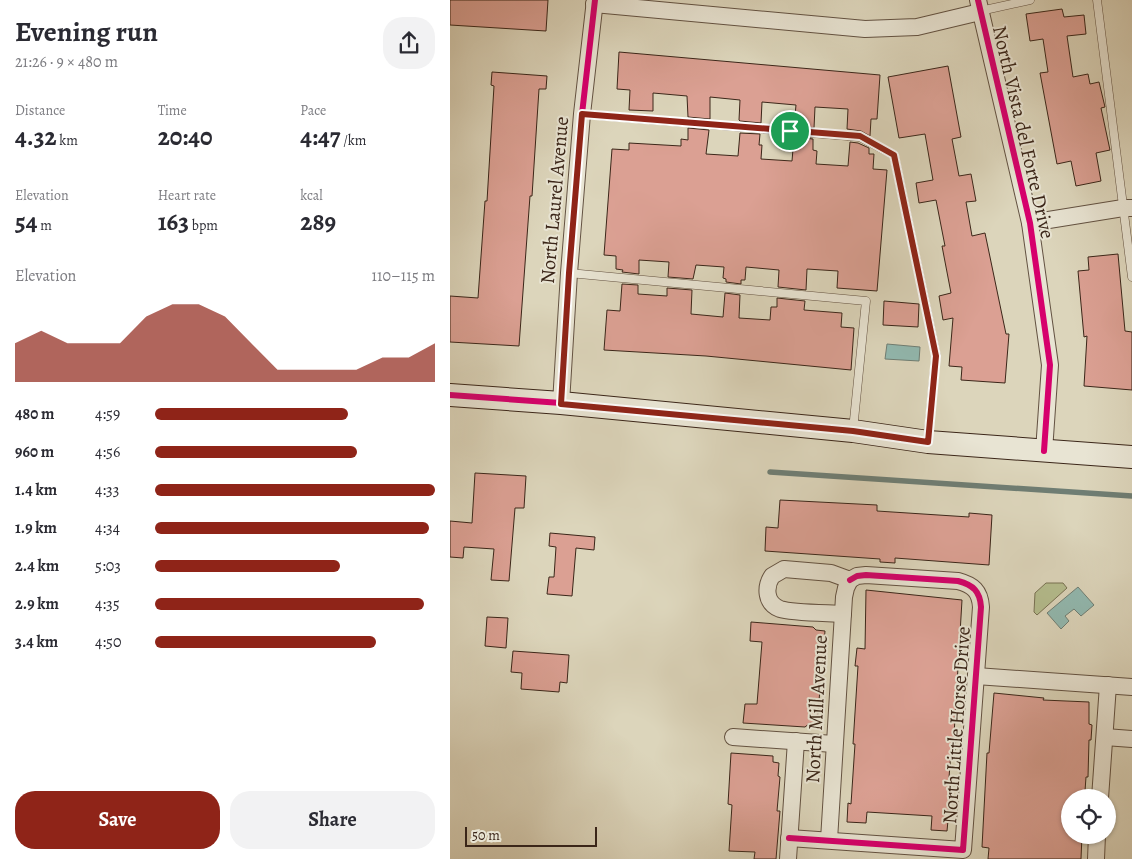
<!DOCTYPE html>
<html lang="en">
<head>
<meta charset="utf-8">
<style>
	:root { --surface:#fff; --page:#f2f2f3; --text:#2b2b33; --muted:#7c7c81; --accent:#8f2418 }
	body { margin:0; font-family:Alegreya,serif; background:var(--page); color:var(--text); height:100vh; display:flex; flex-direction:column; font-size:19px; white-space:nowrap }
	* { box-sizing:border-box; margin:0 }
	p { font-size:16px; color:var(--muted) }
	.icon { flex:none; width:28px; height:28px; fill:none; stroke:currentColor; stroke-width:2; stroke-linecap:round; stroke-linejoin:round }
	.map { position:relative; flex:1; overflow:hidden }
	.details { display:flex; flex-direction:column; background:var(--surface); width:450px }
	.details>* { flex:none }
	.controls { position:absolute; left:611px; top:789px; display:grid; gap:10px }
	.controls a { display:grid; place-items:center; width:55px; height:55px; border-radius:50%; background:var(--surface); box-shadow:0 1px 4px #0004; font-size:25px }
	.scale { position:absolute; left:15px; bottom:12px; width:132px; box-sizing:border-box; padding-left:5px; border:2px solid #3b2619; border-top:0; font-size:14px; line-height:18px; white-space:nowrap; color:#3b2619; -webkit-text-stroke:4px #e8e4d3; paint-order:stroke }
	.pin { position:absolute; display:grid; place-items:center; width:42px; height:42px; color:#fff; margin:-21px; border:2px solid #fff; border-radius:50%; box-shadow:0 1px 5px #0007 }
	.round { display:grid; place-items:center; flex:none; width:52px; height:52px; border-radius:20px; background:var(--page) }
	.summary { display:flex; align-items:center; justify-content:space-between; height:85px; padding:0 15px }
	h1 { font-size:28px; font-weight:700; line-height:38px }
	.figures { display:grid; grid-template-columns:repeat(3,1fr); gap:8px; height:85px; padding:5px 15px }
	.figures div { display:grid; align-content:center }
	.figures b { font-size:25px; font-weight:700 }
	.figures small { font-size:14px; font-weight:400 }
	.figures p { font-size:14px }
	.chart { height:140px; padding:10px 15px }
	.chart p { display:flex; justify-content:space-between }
	.chart svg { width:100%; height:90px; margin-top:5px; fill:var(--accent); opacity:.7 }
	.cta { display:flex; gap:10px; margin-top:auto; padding:10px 15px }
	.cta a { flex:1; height:58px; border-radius:20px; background:var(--accent); color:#fff; font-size:20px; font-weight:700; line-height:58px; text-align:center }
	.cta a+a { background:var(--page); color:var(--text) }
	ul { padding:0 15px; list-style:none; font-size:16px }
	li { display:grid; grid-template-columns:80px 60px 1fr; align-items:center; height:38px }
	li i { height:12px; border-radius:6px; background:var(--accent) }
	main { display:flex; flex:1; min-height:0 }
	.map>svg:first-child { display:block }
</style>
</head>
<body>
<main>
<section class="details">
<div class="summary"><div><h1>Evening run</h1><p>21:26 · 9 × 480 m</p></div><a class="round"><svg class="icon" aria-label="share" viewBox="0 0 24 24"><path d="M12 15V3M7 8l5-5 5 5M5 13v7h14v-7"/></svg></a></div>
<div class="figures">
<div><p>Distance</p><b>4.32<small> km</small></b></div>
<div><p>Time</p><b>20:40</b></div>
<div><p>Pace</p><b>4:47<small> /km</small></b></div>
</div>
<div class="figures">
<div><p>Elevation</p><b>54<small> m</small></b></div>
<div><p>Heart rate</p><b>163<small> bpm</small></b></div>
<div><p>kcal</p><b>289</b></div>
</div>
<div class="chart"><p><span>Elevation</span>110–115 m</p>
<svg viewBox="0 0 160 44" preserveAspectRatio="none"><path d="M0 44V25L10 19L20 25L30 25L40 25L50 12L60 6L70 6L80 12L90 25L100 38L110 38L120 38L130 38L140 32L150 32L160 25V44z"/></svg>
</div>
<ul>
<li><b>480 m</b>4:59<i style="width:69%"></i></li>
<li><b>960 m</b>4:56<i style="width:72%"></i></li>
<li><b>1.4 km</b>4:33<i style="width:100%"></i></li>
<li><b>1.9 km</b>4:34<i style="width:98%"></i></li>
<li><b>2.4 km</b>5:03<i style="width:66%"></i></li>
<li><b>2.9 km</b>4:35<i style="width:96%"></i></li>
<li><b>3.4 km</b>4:50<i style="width:79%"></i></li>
</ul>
<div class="cta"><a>Save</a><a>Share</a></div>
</section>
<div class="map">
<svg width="682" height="859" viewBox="0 0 682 859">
	<rect width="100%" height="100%" fill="#dcd5bb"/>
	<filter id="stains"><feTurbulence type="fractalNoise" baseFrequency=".004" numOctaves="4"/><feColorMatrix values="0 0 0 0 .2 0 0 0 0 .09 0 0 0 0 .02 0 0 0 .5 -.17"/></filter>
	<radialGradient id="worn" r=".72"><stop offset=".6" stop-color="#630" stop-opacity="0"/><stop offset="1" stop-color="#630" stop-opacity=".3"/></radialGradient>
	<polygon fill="#b4bc8d" stroke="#787153" points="596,583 613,583 617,588 587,615 584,612 585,593"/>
	<g fill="#92b9b0" stroke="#6f7e74">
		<polygon points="437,344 470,347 469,361 435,359"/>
		<polygon points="628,587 644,605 631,616 624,609 615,616 619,621 611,629 597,613"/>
	</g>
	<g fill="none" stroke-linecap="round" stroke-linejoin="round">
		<polyline stroke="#6f7e74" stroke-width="5.5" points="320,472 682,496"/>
	</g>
	<g fill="#dba093" stroke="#3b2619">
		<polygon points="0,0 98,0 96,31 0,25"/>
		<polygon points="612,9 614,17 634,15 636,34 617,36 623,77 638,74 640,84 649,82 655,107 651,108 660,150 646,153 651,181 626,186 621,161 607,164 590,73 598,72 593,39 580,41 576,14"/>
		<polygon points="169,52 430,75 427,119 421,119 420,136 411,131 397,129 398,109 365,107 364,128 344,126 346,105 312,102 311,123 290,121 289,120 290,100 260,97 260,119 238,117 237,96 203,93 203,111 179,110 180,90 167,89"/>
		<polygon points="498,66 511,137 502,139 509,176 521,174 526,201 516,202 522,236 535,233 556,334 559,334 555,383 511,380 512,367 499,366 503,318 493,320 489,296 501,293 492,246 495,246 486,200 469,203 466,183 483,180 475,134 449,138 438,77"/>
		<polygon points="42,72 97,76 96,89 89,89 82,196 80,196 69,346 0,342 0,296 28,298 35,201 37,201 44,86 41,85"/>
		<polygon points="238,128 259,130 256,154 288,156 290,133 310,134 309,145 312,145 311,159 342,161 344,137 363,139 363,150 367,151 366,164 398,166 400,142 408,143 419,148 419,154 424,154 423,169 437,170 427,291 387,288 388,271 357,269 356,290 328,287 329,270 296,267 295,280 291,280 291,284 276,282 276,279 273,278 274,267 246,265 243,279 218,277 219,262 189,260 189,274 172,272 173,270 166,269 166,256 154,255 162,149 179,150 179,143 231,146 231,139 238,140"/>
		<polygon points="668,254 675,331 682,332 682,390 634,386 637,336 634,337 628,271 639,270 638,257"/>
		<polygon points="172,284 188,285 188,294 217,296 217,288 242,290 241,314 273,317 275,293 290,295 289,318 320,320 321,307 327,307 327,298 355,301 354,310 392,313 391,327 404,328 401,370 256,356 154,350 157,310 170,311"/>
		<polygon points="434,301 469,304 468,327 433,325"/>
		<polygon points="25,473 76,476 74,508 65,508 59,581 41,580 44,549 14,547 13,558 0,557 0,521 22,523"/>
		<polygon points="330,500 427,505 427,511 519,517 519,513 542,515 539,565 445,558 445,563 430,562 430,559 315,551 316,527 328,528"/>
		<polygon points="100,533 145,537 144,550 126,548 122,596 97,594 99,577 104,577 106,547 99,546"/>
		<polygon points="416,590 512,600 504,735 506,735 505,751 501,751 499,778 502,778 497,831 481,830 482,816 417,812 416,823 397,822 398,803 401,804 405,744 403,744 408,666 405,666 407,648 415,649"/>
		<polygon points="37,617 58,618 56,648 35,646"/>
		<polygon points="301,622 363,627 366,630 375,631 367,724 360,723 355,727 293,723 295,704 307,704 312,642 300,641"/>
		<polygon points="63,651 119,655 117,683 110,682 109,692 71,689 72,673 61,672"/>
		<polygon points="544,693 594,698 593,700 639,702 639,724 642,725 641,740 639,740 638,777 636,777 635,791 627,798 620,798 620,835 632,835 631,859 538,859 539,848 532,847 537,753 539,753"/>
		<polygon points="281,753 323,756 323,762 329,763 328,776 330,777 327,811 330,811 326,859 304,859 305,852 279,851 282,805 278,804"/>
	</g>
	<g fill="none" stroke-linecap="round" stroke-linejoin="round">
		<defs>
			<g id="lane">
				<polyline points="647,0 682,277"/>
				<polyline points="530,11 580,0"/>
				<polyline points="132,114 410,137 444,155 486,355 478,440"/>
				<polyline points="119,273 416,301 403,430"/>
			</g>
			<g id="street">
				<polyline points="528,0 580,223 600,365 594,451"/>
				<polyline points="144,4 415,29 467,27 530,12"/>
				<polyline points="580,223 673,208 682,208"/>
				<polyline points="111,403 119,273 132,114 145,0"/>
				<path d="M393 614C379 613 342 613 330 609 315 603 315 587 322 576L334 569 381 573 400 580"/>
				<polyline points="526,676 682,687"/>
				<polyline points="283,737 384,744"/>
				<polyline points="655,737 682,739"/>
				<polyline points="650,798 658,685"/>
				<path d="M339 838 513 850 531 607C530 591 523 585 508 581L416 575 407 576 400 580"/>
				<polyline points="379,840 394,597 396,588 400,580"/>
				<polyline points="338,859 346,741"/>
				<polyline points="646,859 647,835"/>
			</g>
			<polyline id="secondary" points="0,395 111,403 403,431 478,442 682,457"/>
		</defs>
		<use href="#lane" stroke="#635242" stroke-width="9"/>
		<use href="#street" stroke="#635242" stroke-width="18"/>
		<use href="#secondary" stroke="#3b2619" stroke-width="24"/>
		<use href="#lane" stroke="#e8e4d3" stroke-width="8"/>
		<use href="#street" stroke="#e8e4d3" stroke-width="16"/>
		<use href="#secondary" stroke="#e8e4d3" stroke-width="22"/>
		<defs>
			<g id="cycleway">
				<polyline points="528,0 580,223 600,365 594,451"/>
				<polyline points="0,395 111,403 119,273 132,114 145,0"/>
				<path d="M339 838 513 850 531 607C530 591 523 585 508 581L416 575 407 576 400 580"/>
			</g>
		</defs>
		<use href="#cycleway" stroke="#e8e4d3" stroke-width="9"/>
		<use href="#cycleway" stroke="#d6006c" stroke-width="6"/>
	</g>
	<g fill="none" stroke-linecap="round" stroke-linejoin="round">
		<defs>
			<polygon id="route" points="132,114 410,136 444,155 486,356 478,442 403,431 111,404 119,273"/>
		</defs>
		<use href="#route" stroke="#fff" stroke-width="10"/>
		<use href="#route" stroke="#8f2418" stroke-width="6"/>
	</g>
	<g text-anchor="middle" stroke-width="4" stroke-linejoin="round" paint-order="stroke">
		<g font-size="20" fill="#3b2619" stroke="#e8e4d3">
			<text transform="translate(574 132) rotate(77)" y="7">North Vista del Forte Drive</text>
			<text transform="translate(104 200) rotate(-85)" y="7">North Laurel Avenue</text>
			<text transform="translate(366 709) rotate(-87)" y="7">North Mill Avenue</text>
			<text transform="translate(506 725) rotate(-86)" y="7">North Little Horse Drive</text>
		</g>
	</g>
	<rect width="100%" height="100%" filter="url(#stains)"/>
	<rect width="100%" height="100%" fill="url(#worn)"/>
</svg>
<div class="controls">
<a><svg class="icon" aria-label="locate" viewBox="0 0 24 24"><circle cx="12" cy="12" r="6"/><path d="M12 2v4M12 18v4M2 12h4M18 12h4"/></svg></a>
</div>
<div class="scale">50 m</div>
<div class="pin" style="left:340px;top:131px;background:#1e9e55"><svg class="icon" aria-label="arrive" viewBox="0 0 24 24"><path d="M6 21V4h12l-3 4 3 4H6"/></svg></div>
</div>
</main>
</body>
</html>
